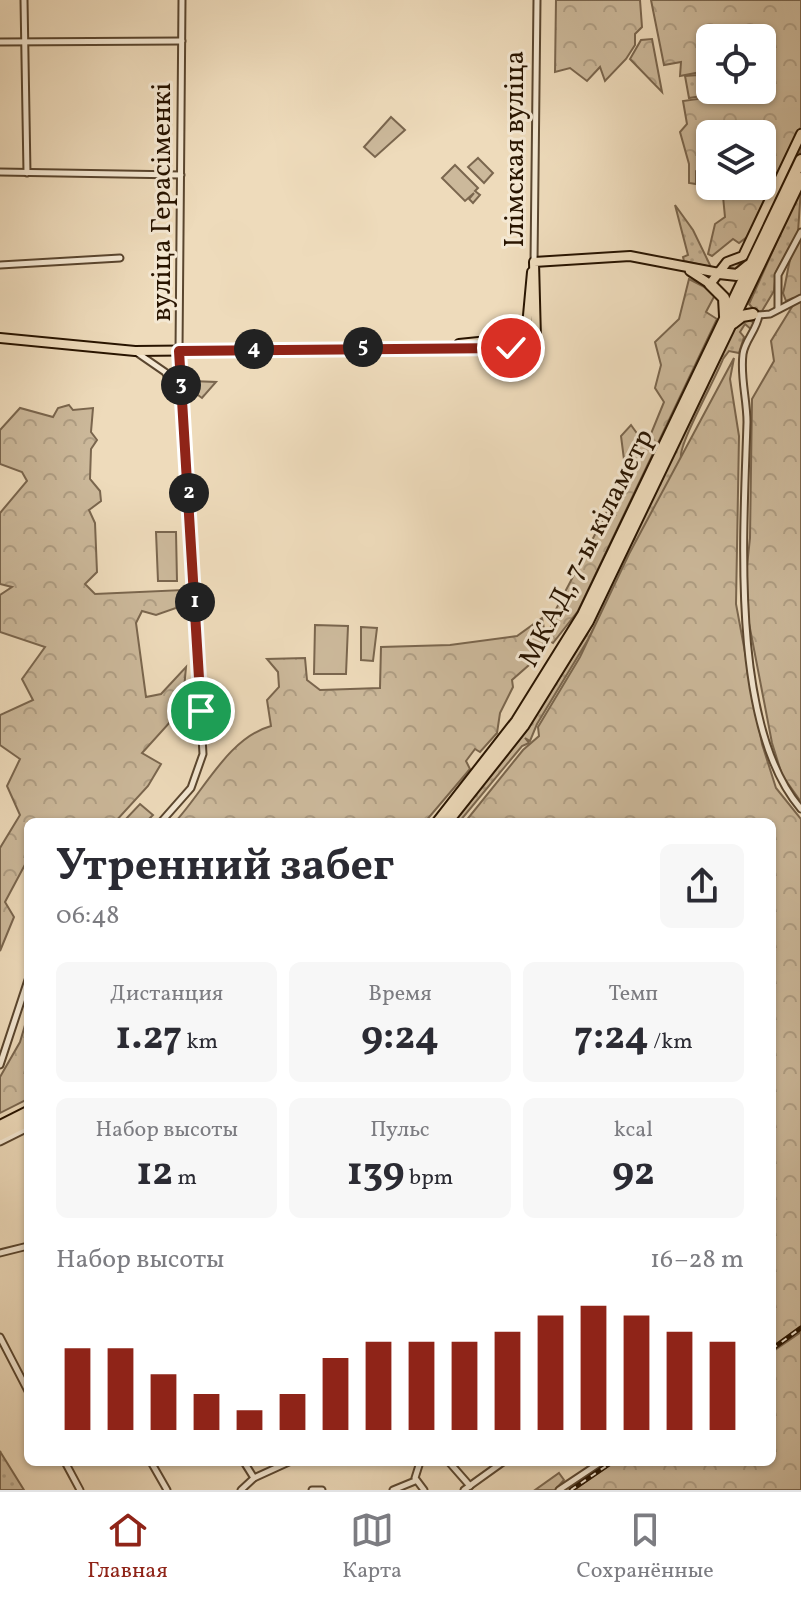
<!DOCTYPE html>
<html lang="ru">
<head>
<meta charset="utf-8">
<style>
	:root { --surface:#fff; --page:#f7f7f7; --text:#2b2b33; --muted:#7c7c81; --line:#e1e1e2; --accent:#8f2418 }
	body { margin:0; font-family:Vollkorn,serif; background:var(--page); color:var(--text); height:100vh; display:flex; flex-direction:column; font-size:30px; white-space:nowrap }
	* { box-sizing:border-box; margin:0 }
	p { font-size:26px; color:var(--muted) }
	.icon { flex:none; width:44px; height:44px; fill:none; stroke:currentColor; stroke-width:2; stroke-linecap:round; stroke-linejoin:round }
	.map { position:relative; flex:1; overflow:hidden }
	.sheet { position:absolute; left:24px; top:818px; width:752px; height:648px; display:flex; flex-direction:column; background:var(--surface); border-radius:12px; box-shadow:0 2px 6px #0004 }
	.sheet>* { flex:none }
	.tools { position:absolute; left:696px; top:24px; display:grid; gap:16px }
	.tools a { display:grid; place-items:center; width:80px; height:80px; border-radius:12px; background:var(--surface); box-shadow:0 2px 6px #0004; font-size:40px }
	.pin { position:absolute; display:grid; place-items:center; width:68px; height:68px; color:#fff; margin:-34px; border:4px solid #fff; border-radius:50%; box-shadow:0 2px 8px #0007 }
	.km { position:absolute; width:40px; height:40px; margin:-20px; border-radius:50%; background:#222; color:#fff; font-size:22px; line-height:40px; text-align:center }
	.round { display:grid; place-items:center; flex:none; width:84px; height:84px; border-radius:12px; background:var(--page) }
	.head { display:flex; align-items:center; justify-content:space-between; height:136px; padding:0 32px }
	h1 { font-size:44px; font-weight:700; line-height:60px }
	.stats { display:grid; grid-template-columns:repeat(3,1fr); gap:12px; height:136px; padding:8px 32px }
	.stats div { display:grid; align-content:center; border-radius:12px; background:var(--page); text-align:center }
	.stats b { font-size:40px; font-weight:700 }
	.stats small { font-size:22px; font-weight:400 }
	.stats p { font-size:22px }
	.chart { height:224px; padding:16px 32px }
	.chart p { display:flex; justify-content:space-between }
	.chart svg { width:100%; height:144px; margin-top:8px; stroke:var(--accent); stroke-width:6 }
	.menu { display:flex; justify-content:space-around; align-items:center; height:112px; border-top:2px solid var(--line); background:var(--surface); font-size:22px; color:var(--muted) }
	.menu a { display:grid; justify-items:center; gap:4px }
	.menu .selected { color:var(--accent) }
	.map>svg:first-child { display:block }
</style>
</head>
<body>
<div class="map">
<svg width="801" height="1490" viewBox="0 0 801 1490">
	<defs>
		<pattern id="grass-dots" width="8" height="8" patternUnits="userSpaceOnUse" patternTransform="scale(2)"><rect width="8" height="8" fill="#ccb99b"/><path d="M2 2h.1M6 6h.1" fill="none" stroke="#af9e84" stroke-width="1.8" stroke-linecap="round"/></pattern>
		<pattern id="forest-crowns" width="20" height="18" patternUnits="userSpaceOnUse" patternTransform="scale(2)"><rect width="20" height="18" fill="#ccb99b"/><path d="M2 6a3 3 0 1 1 6 0M12 15a3 3 0 1 1 6 0" fill="none" stroke="#af9e84"/></pattern>
	</defs>
	<rect width="100%" height="100%" fill="#eedbbb"/>
	<filter id="stains"><feTurbulence type="fractalNoise" baseFrequency=".0025" numOctaves="4"/><feColorMatrix values="0 0 0 0 .2 0 0 0 0 .09 0 0 0 0 .02 0 0 0 .5 -.17"/></filter>
	<radialGradient id="worn" r=".72"><stop offset=".6" stop-color="#630" stop-opacity="0"/><stop offset="1" stop-color="#630" stop-opacity=".3"/></radialGradient>
	<g fill="url(#grass-dots)" stroke="#7a664e" stroke-width="2">
		<polygon points="698,75 702,96 689,98 685,76"/>
		<polygon points="801,140 801,151 743,268 736,273 728,270 731,263 741,264"/>
		<polygon points="801,188 798,232 776,272 774,291 762,311 757,313 749,304"/>
		<polygon points="675,205 693,230 711,267 684,261 683,257 688,255"/>
		<path d="M747 319 755 323 753 331 745 324 740 332 744 337 739 353 729 351 723 359C716 378 678 445 681 458L589 638 537 724 530 741 525 738 529 743 522 746 460 821 457 818 523 734 586 636 737 323Z"/>
		<polygon points="191,381 216,382 202,398 191,390"/>
		<polygon points="0,1451 1,1453 24,1490 0,1490"/>
	</g>
	<g fill="url(#forest-crowns)" stroke="#7a664e" stroke-width="2" fill-rule="evenodd">
		<polygon points="556,0 640,0 642,27 635,34 635,45 626,59 605,81 600,67 587,81 570,68 555,72"/>
		<path d="M651 0H801V127L751 234 739 243 733 239 712 256 708 254 715 224 725 217 722 186H762V134H710V183L707 184 705 166 696 171V184L689 183V164L680 132 687 124 683 101 705 98 701 72 680 76 681 62 664 65ZM710 38H762V90H710Z"/>
		<polygon points="652,39 662,92 630,59 641,40"/>
		<path d="M801 236V802L782 775 772 743 748 618 745 585 750 538 752 399 774 361 771 341 795 302 793 298 786 301 783 293C789 271 787 257 801 236Z"/>
		<polygon points="689,279 716,293 706,312 717,319 578,611 553,643 548,640 554,613 626,475 621,436 631,425 646,446 664,402 655,388 661,365 655,342 679,319"/>
		<polygon points="734,358 730,379 739,436 736,604 762,744 776,788 801,819 801,1326 772,1347 772,822 465,822 523,750 539,736 538,727 580,657 629,554"/>
		<polygon points="69,405 73,410 93,408 91,432 97,440 91,449 90,479 100,491 101,501 89,510 95,523 97,572 85,584 95,594 183,590 176,608 156,615 142,611 136,623 146,697 161,694 186,667 183,700 191,702 192,712 170,722 142,753 161,764 148,786 115,822 28,822 28,859 5,902 14,917 0,951 0,848 20,815 7,786 20,759 0,745 0,715 33,700 22,679 45,647 0,632 0,595 12,587 0,584 0,513 27,481 22,472 0,464 0,430 20,408 53,417 58,408"/>
		<path d="M542 618 546 639 529 665 512 680 513 687 500 713 497 733 480 752 475 749 466 761 470 769 425 822H175C204 791 228 738 271 726L267 700 279 687 278 672 267 659 305 658 307 680 320 690 380 688 381 647 450 645 517 636Z"/>
		<polygon points="28,1015 28,1099 0,1113 0,1077 20,1042"/>
		<polygon points="801,1332 801,1490 574,1490 614,1462 772,1462 772,1352"/>
		<polygon points="559,1473 564,1480 555,1490 535,1490"/>
	</g>
	<g fill="#ccb99b" stroke="#7a664e" stroke-width="2">
		<polygon points="391,117 405,130 375,157 364,147"/>
		<polygon points="478,158 493,173 484,183 468,167"/>
		<polygon points="455,165 478,188 475,191 480,195 473,203 469,199 474,193 465,201 442,178"/>
		<polygon points="156,532 176,532 177,581 158,581"/>
		<polygon points="315,625 348,626 346,674 314,674"/>
		<polygon points="361,627 377,628 373,661 361,660"/>
		<polygon points="140,804 153,815 146,822 123,822"/>
	</g>
	<g fill="none" stroke-linecap="round" stroke-linejoin="round">
		<defs>
			<g id="minor">
				<polyline points="24,0 27,173"/>
				<polyline points="0,42 182,41"/>
				<polyline points="0,172 181,175"/>
				<polyline points="534,262 537,0"/>
				<polyline points="0,265 120,258"/>
				<polyline points="778,309 778,275 801,232"/>
				<path d="M759 315C757 330 745 340 743 354 740 377 747 399 747 422 744 528 729 725 801 809"/>
				<polyline points="759,315 770,314 801,298"/>
				<polyline points="136,352 165,372 182,402"/>
				<polyline points="161,822 191,788 203,754 179,351 182,0"/>
				<polyline points="0,1065 28,980"/>
				<polyline points="0,1142 28,1128"/>
				<polyline points="0,1253 28,1246"/>
				<polyline points="0,1337 28,1391"/>
				<polyline points="65,1462 80,1490"/>
				<polyline points="151,1462 167,1490"/>
				<polyline points="244,1462 254,1478"/>
				<polyline points="420,1462 415,1478 424,1490"/>
				<polyline points="449,1462 470,1486"/>
				<polyline points="241,1490 254,1478 289,1462"/>
				<polyline points="312,1490 322,1490"/>
				<polyline points="393,1490 415,1481"/>
				<polyline points="464,1490 503,1462"/>
				<polyline points="559,1490 601,1462"/>
			</g>
			<g id="major">
				<polyline points="690,271 710,284 727,262 743,256 801,134"/>
				<polyline points="0,338 135,351 532,347 536,339 534,262 630,256 719,273"/>
				<polyline points="459,344 526,337 532,272"/>
			</g>
			<g id="highway">
				<polyline points="719,273 737,275 748,266"/>
				<polyline points="710,284 724,298 725,316"/>
				<polyline points="733,323 742,316 753,314"/>
				<polyline points="438,822 517,721 583,615 801,160"/>
				<polyline points="447,822 523,726 588,621 801,178"/>
				<polyline points="0,1126 28,1112"/>
				<polyline points="0,1135 28,1121"/>
			</g>
		</defs>
		<use href="#minor" stroke="#5a462f" stroke-width="9"/>
		<use href="#major" stroke="#281400" stroke-width="12"/>
		<use href="#highway" stroke="#281400" stroke-width="14"/>
		<use href="#minor" stroke="#f4e8d3" stroke-width="5"/>
		<use href="#major" stroke="#eedbbb" stroke-width="8"/>
		<use href="#highway" stroke="#eedbbb" stroke-width="10"/>
		<defs>
			<g id="rail">
				<polyline points="772,1349 801,1328"/>
				<polyline points="571,1490 612,1462"/>
			</g>
		</defs>
		<use href="#rail" stroke="#281400" stroke-width="5"/>
		<use href="#rail" stroke="#f4e8d3" stroke-width="2" stroke-dasharray="6" stroke-linecap="butt"/>
	</g>
	<g fill="none" stroke-linecap="round" stroke-linejoin="round">
		<defs>
			<polyline id="route" points="201,711 179,351 511,348"/>
		</defs>
		<use href="#route" stroke="#fff" stroke-width="16"/>
		<use href="#route" stroke="#8f2418" stroke-width="10"/>
	</g>
	<g text-anchor="middle" stroke-width="6" stroke-linejoin="round" paint-order="stroke">
		<g font-size="28" fill="#281400" stroke="#f4e8d3">
			<text transform="translate(513 149) rotate(-90)" y="10">Ілімская вуліца</text>
			<text transform="translate(160 202) rotate(-90)" y="10">вуліца Герасіменкі</text>
			<text transform="translate(585 547) rotate(-63)" y="10">МКАД, 7-ы кіламетр</text>
		</g>
	</g>
	<rect width="100%" height="100%" filter="url(#stains)"/>
	<rect width="100%" height="100%" fill="url(#worn)"/>
</svg>
<div class="tools">
<a><svg class="icon" aria-label="locate" viewBox="0 0 24 24"><circle cx="12" cy="12" r="6"/><path d="M12 2v4M12 18v4M2 12h4M18 12h4"/></svg></a>
<a><svg class="icon" aria-label="layers" viewBox="0 0 24 24"><path d="M12 4l9 5-9 5-9-5zM3 14l9 5 9-5"/></svg></a>
</div>
<div class="pin" style="left:201px;top:711px;background:#1e9e55"><svg class="icon" aria-label="arrive" viewBox="0 0 24 24"><path d="M6 21V4h12l-3 4 3 4H6"/></svg></div>
<div class="pin" style="left:511px;top:348px;background:#d93025"><svg class="icon" aria-label="check" viewBox="0 0 24 24"><path d="M5 12l5 5 9-10"/></svg></div>
<b class="km" style="left:195px;top:602px">1</b>
<b class="km" style="left:189px;top:493px">2</b>
<b class="km" style="left:181px;top:385px">3</b>
<b class="km" style="left:254px;top:349px">4</b>
<b class="km" style="left:363px;top:347px">5</b>
<section class="sheet">
<div class="head"><div><h1>Утренний забег</h1><p>06:48</p></div><a class="round"><svg class="icon" aria-label="share" viewBox="0 0 24 24"><path d="M12 15V3M7 8l5-5 5 5M5 13v7h14v-7"/></svg></a></div>
<div class="stats">
<div><p>Дистанция</p><b>1.27<small> km</small></b></div>
<div><p>Время</p><b>9:24</b></div>
<div><p>Темп</p><b>7:24<small> /km</small></b></div>
</div>
<div class="stats">
<div><p>Набор высоты</p><b>12<small> m</small></b></div>
<div><p>Пульс</p><b>139<small> bpm</small></b></div>
<div><p>kcal</p><b>92</b></div>
</div>
<div class="chart"><p><span>Набор высоты</span>16–28 m</p>
<svg viewBox="0 0 160 44" preserveAspectRatio="none"><path d="M5 44V19M15 44V19M25 44V27M35 44V33M45 44V38M55 44V33M65 44V22M75 44V17M85 44V17M95 44V17M105 44V14M115 44V9M125 44V6M135 44V9M145 44V14M155 44V17"/></svg>
</div>
</section>
</div>
<nav class="menu">
<a class="selected"><svg class="icon" aria-label="home" viewBox="0 0 24 24"><path d="M3 11l9-7 9 7M6 9v11h12V9"/></svg>Главная</a>
<a><svg class="icon" aria-label="map" viewBox="0 0 24 24"><path d="M3 6l6-2 6 2 6-2v14l-6 2-6-2-6 2zM9 4v14M15 6v14"/></svg>Карта</a>
<a><svg class="icon" aria-label="saved" viewBox="0 0 24 24"><path d="M7 4h10v16l-5-4-5 4z"/></svg>Сохранённые</a>
</nav>
</body>
</html>
